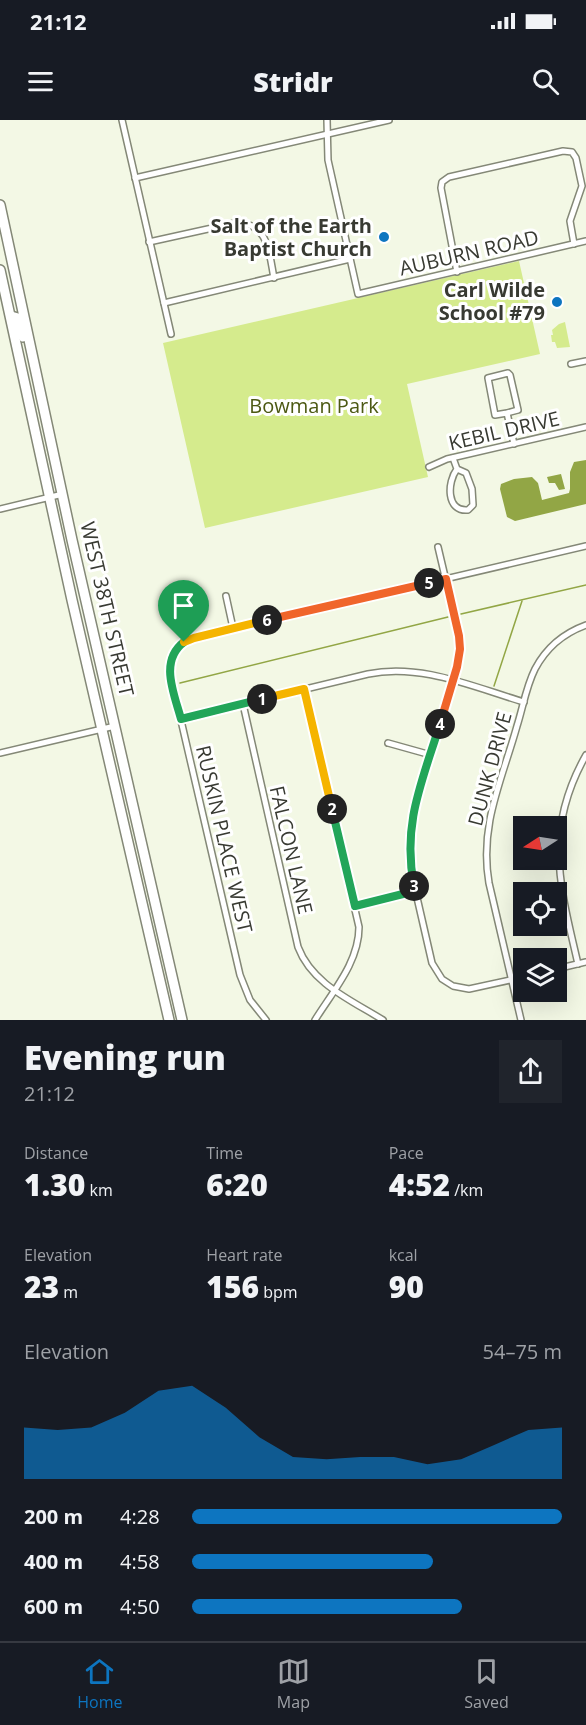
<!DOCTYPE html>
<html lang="en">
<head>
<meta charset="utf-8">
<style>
	:root { --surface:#171b24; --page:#20242c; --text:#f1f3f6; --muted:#9ea1a6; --line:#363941; --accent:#0d75c0 }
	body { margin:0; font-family:"Open Sans",sans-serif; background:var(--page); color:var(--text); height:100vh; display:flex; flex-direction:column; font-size:22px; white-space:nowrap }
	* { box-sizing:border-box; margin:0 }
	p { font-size:20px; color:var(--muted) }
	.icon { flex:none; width:33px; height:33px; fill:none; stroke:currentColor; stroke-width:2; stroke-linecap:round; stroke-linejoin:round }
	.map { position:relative; height:900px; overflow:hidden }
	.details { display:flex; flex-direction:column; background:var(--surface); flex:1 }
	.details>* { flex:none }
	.needle { width:39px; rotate:258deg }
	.tools { position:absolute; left:513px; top:696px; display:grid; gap:12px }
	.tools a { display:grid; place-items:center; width:54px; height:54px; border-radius:0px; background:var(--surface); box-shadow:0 6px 24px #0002; font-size:30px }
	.pin { position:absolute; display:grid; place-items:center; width:51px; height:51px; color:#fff; margin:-62px -26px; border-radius:50% 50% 50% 0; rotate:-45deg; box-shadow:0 0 6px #0007 }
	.pin .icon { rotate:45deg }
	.km { position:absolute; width:30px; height:30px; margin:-15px; border-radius:50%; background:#222; color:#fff; font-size:16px; line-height:30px; text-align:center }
	.round { display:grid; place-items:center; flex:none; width:63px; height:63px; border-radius:0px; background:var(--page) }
	.headline { display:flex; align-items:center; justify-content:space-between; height:102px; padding:0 24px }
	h1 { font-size:33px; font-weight:800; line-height:45px }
	.stats { display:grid; grid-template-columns:repeat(3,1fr); gap:9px; height:102px; padding:6px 24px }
	.stats div { display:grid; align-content:center }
	.stats b { font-size:30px; font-weight:800 }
	.stats small { font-size:16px; font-weight:400 }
	.stats p { font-size:16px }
	.chart { height:168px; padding:12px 24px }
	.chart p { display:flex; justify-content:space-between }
	.chart svg { width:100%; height:108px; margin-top:6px; fill:var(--accent); opacity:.7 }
	ul { padding:0 24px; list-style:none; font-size:20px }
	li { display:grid; grid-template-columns:96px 72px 1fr; align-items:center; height:45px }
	li i { height:15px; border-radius:8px; background:var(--accent) }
	.status { display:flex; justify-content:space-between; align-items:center; height:42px; padding:0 30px; background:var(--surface); direction:ltr }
	.status svg { height:16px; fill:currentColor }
	header { display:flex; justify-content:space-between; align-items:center; height:78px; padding:0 24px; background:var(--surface); font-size:27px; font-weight:800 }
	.menu { display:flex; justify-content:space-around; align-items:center; height:84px; border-top:2px solid var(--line); background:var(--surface); font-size:16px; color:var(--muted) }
	.menu a { display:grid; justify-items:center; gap:3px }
	.menu .active { color:var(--accent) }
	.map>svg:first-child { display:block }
</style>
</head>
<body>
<div class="status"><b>21:12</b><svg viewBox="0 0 49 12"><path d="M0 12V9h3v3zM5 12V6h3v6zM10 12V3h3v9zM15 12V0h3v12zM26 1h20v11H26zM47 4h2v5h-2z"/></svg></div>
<header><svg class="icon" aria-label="menu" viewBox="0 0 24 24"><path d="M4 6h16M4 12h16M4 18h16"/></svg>Stridr<svg class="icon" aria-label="search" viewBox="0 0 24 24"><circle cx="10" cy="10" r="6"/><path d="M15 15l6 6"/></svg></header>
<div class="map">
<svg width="586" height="900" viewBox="0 0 586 900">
	<rect width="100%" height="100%" fill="#f3f8e5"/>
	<g fill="#d5eb8d">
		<polygon points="519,141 540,234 407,264 428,357 205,408 163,223"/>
		<polygon points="565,202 570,227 557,228 555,222 552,222 551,215 553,215 552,210 559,204"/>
	</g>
	<g fill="#92a645">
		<polygon points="586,340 586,384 515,401 507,397 500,369 501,364 514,359 532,357 538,363 542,380 569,373 570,369 570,352 574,342"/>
		<polygon points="561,354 565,369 559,370 555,363 549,363 547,357"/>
	</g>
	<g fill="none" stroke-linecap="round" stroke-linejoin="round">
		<g stroke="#92a645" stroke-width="1.5">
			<polyline points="461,494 586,465"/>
			<polyline points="180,563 448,497"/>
			<polyline points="494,566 522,481"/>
		</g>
		<defs>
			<g id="minor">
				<polyline points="122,0 171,214"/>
				<polyline points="327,0 328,40 358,174 586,121"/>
				<polyline points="135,58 389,0"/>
				<path d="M149 122 235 103C269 102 269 133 274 158"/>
				<polyline points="457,152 441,68 442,62 449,57 563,31 572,32 576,38 582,66 570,101 574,124"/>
				<polyline points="164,183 350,139"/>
				<polyline points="571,244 586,241"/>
				<polyline points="507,293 518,290 510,255 508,253 488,258 495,295 507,293 514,324"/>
				<path d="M453 338 457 349C447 362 446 392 468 390L473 385 472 369 466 353 457 349"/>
				<polyline points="429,347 447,339 586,307"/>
				<polyline points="0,389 63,374"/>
				<polyline points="438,427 459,516 460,532 458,544 445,591 413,692 409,717 410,747 432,843 442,859 453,866 469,869 524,857"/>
				<polyline points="226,476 233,508"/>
				<path d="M304 569 359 807C359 842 333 871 315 900"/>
				<path d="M243 584 298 827C312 864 351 880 383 900"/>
				<path d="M181 599 368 554C421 543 473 567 524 582"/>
				<polyline points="388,623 431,635"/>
				<polyline points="0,633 115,606"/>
				<polyline points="355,786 415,771"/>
				<path d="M578 844C560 766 543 711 586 635"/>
				<polyline points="556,849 586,842"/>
				<path d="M266 900 250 880 240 855 170 553C169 536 176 523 193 518L586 426"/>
				<path d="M521 900 489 763C479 705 502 660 517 606 523 587 526 567 535 549 546 528 564 513 586 505"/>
			</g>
			<g id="primary">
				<polyline points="0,85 72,420 182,900"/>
				<polyline points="0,150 72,480 169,900"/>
				<polyline points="11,196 18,198 23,217"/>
			</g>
		</defs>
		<use href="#minor" stroke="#848877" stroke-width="8"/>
		<use href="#primary" stroke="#848877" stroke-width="12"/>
		<use href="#minor" stroke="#fff" stroke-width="5"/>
		<use href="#primary" stroke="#fff" stroke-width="9"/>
	</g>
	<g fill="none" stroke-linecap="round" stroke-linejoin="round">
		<defs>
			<path id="split-1" d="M184 522C159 541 174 573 181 599L262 579"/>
			<polyline id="split-2" points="262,579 304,569 332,689"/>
			<polyline id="split-3" points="332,689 355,786 415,771 414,766"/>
			<path id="split-4" d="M414 766C402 704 422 662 440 604"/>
			<polyline id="split-5" points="429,463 446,459 459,516 460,529 457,547 440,604"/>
			<polyline id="split-6" points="267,500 429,463"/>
			<polyline id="split-7" points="184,522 194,518 267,500"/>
		</defs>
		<use href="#split-1" stroke="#fff" stroke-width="12"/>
		<use href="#split-2" stroke="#fff" stroke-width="12"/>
		<use href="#split-3" stroke="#fff" stroke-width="12"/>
		<use href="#split-4" stroke="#fff" stroke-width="12"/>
		<use href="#split-5" stroke="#fff" stroke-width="12"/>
		<use href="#split-6" stroke="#fff" stroke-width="12"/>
		<use href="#split-7" stroke="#fff" stroke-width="12"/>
		<use href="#split-1" stroke="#22a559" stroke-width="8"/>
		<use href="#split-2" stroke="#f5b400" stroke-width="8"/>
		<use href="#split-3" stroke="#22a559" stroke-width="8"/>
		<use href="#split-4" stroke="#22a559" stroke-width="8"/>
		<use href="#split-5" stroke="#f0652b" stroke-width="8"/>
		<use href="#split-6" stroke="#f0652b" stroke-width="8"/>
		<use href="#split-7" stroke="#f5b400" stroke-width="8"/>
	</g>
	<g fill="#0d75c0" stroke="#fff" stroke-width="2">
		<circle cx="384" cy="117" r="6"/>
		<circle cx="557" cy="182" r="6"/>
	</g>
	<g text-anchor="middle" stroke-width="6" stroke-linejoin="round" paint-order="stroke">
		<g font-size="20" font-weight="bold" fill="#383a32" stroke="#fff" text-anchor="end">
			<text x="372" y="113">Salt of the Earth<tspan x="372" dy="23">Baptist Church</tspan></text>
			<text x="545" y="177">Carl Wilde<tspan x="545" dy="23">School #79</tspan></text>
		</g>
		<g font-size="20" fill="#383a32" stroke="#fff">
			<text transform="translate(469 133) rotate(-13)" y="7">AUBURN ROAD</text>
			<text transform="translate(504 311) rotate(-13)" y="7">KEBIL DRIVE</text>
			<text transform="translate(107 489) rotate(77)" y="7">WEST 38TH STREET</text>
			<text transform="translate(490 649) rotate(-75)" y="7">DUNK DRIVE</text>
			<text transform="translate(224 719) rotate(77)" y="7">RUSKIN PLACE WEST</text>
			<text transform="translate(291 730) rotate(77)" y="7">FALCON LANE</text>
		</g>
		<g font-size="20" fill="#4c5913" stroke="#fff">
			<text x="314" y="293">Bowman Park</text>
		</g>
	</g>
</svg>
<div class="tools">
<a><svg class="needle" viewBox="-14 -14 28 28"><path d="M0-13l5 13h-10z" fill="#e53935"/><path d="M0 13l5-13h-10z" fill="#9ea1a6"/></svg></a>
<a><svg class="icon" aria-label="locate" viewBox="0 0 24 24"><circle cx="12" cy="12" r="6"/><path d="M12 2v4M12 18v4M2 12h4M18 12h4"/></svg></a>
<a><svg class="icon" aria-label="layers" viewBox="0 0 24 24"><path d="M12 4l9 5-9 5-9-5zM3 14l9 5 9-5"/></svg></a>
</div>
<div class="pin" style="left:184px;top:522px;background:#1e9e55"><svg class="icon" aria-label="arrive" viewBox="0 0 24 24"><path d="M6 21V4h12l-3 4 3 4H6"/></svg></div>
<b class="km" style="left:262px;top:579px">1</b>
<b class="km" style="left:332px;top:689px">2</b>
<b class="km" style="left:414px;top:766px">3</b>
<b class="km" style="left:440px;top:604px">4</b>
<b class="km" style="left:429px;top:463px">5</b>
<b class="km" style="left:267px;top:500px">6</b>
</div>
<section class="details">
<div class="headline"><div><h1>Evening run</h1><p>21:12</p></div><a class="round"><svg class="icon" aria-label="share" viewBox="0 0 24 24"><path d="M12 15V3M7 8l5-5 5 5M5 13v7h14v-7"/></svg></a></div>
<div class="stats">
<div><p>Distance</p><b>1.30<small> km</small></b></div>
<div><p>Time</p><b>6:20</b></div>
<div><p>Pace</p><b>4:52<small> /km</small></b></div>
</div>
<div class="stats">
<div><p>Elevation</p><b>23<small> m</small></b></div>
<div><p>Heart rate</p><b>156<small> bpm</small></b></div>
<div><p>kcal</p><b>90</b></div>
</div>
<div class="chart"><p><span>Elevation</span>54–75 m</p>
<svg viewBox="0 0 160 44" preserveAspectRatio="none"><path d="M0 44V23L10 24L20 23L30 17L40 8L50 6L60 15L70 27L80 35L90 36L100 35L110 35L120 38L130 36L140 30L150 24L160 23V44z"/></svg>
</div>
<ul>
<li><b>200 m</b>4:28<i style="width:100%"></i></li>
<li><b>400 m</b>4:58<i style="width:65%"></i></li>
<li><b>600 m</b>4:50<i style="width:73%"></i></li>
</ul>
</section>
<nav class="menu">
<a class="active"><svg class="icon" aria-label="home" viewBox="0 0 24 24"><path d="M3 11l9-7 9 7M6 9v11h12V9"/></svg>Home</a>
<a><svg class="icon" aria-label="map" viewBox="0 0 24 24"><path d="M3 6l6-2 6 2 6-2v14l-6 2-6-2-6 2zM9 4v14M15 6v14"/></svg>Map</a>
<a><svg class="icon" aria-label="saved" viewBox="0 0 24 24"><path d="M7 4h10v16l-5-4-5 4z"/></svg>Saved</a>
</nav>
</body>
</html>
